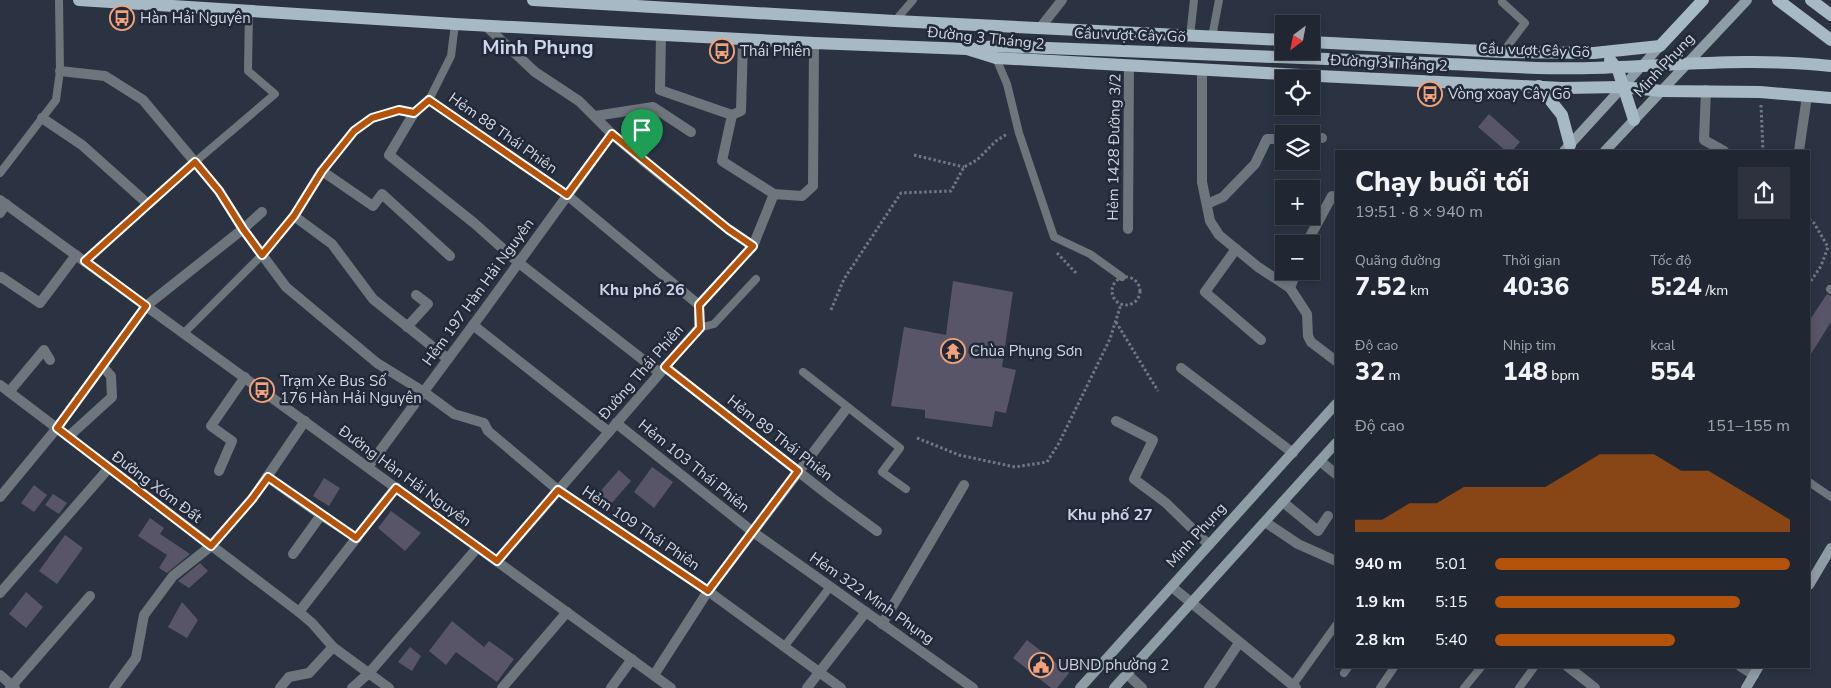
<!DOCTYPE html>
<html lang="vi">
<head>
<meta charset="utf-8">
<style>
	:root { --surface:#202632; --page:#2d323e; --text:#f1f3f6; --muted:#a2a5ac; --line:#3d434d; --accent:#b45309 }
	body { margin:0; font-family:"Nunito Sans",sans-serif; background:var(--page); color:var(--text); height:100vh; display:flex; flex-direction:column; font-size:19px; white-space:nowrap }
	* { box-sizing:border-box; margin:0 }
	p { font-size:16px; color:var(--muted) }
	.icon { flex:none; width:28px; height:28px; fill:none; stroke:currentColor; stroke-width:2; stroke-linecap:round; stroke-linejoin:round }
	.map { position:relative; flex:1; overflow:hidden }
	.side { position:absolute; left:1335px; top:150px; width:475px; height:518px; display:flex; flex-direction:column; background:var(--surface); border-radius:0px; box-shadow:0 2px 8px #0003,0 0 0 1px var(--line) }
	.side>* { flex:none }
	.needle { width:32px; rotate:212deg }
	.fabs { position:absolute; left:1275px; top:15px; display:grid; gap:10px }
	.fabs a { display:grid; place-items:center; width:45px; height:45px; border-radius:0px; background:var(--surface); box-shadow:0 2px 8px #0003,0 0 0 1px var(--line); font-size:25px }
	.pin { position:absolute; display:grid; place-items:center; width:42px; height:42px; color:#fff; margin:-51px -21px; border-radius:50% 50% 50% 0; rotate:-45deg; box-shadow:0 0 5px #0007 }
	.pin .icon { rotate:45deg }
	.round { display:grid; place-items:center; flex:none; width:52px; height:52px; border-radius:0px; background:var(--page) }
	.head { display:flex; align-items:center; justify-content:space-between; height:85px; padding:0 20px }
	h1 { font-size:28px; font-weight:800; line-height:38px }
	.stats { display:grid; grid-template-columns:repeat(3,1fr); gap:8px; height:85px; padding:5px 20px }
	.stats div { display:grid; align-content:center }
	.stats b { font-size:25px; font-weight:800 }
	.stats small { font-size:14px; font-weight:400 }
	.stats p { font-size:14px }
	.chart { height:140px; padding:10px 20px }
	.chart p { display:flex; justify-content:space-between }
	.chart svg { width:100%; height:90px; margin-top:5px; fill:var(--accent); opacity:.7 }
	ul { padding:0 20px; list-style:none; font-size:16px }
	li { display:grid; grid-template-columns:80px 60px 1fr; align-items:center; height:38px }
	li i { height:12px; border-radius:6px; background:var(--accent) }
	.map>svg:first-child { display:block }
</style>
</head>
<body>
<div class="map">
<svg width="1831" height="688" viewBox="0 0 1831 688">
	<rect width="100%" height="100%" fill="#2b3343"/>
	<g fill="#585568">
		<polygon points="1489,114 1520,142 1512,151 1506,151 1478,127"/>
		<polygon points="953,281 1013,292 1002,367 1016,370 1006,413 995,411 992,427 925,418 925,410 891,406 904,327 946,335"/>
		<polygon points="1827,294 1831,296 1831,322 1809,357 1809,321"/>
		<polygon points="652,467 673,482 654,508 634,492"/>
		<polygon points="619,470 631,481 610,505 598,494"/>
		<polygon points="324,478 340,488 329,506 313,496"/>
		<polygon points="34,485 47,495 34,512 21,503"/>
		<polygon points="53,494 67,503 59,514 45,505"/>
		<polygon points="391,511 421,533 405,551 378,528"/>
		<polygon points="150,518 164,528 160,534 190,554 167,573 159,568 167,555 138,536"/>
		<polygon points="65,535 83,548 57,584 39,571"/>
		<polygon points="200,563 208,571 189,588 178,581"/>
		<polygon points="26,592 43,607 26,628 9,614"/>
		<polygon points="182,602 198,620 187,638 168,627"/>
		<polygon points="452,621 484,647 489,641 514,659 497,682 456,652 446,665 429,651"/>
		<polygon points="1027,640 1069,673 1057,688 1051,688 1013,658"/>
		<polygon points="410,647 421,656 412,671 398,662"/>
	</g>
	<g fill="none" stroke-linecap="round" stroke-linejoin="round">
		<g stroke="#717785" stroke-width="3" stroke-dasharray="2.5 2.5" stroke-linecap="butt">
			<polyline points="1761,105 1763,151"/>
			<polyline points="914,155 964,167"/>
			<polyline points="1809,219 1814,223 1828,247 1821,266 1809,284"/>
			<polyline points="1057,253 1077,274"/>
			<circle cx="1126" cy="291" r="14"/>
			<polyline points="831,310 844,279 901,193 951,191 964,167 977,160 996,141 1007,134"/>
			<polyline points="1116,322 1158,391"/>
			<polyline points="917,438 959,455 1015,467 1047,462 1059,443 1110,339 1121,304"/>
		</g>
		<g stroke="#6d767c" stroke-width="8">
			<polyline points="1502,2 1525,23 1503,52"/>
			<polyline points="895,21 913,0"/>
			<polyline points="1190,36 1194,0"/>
			<polyline points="1212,37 1219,0"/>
			<polyline points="996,58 1007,84 1019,133 1054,237 1090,254 1122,277"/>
			<polyline points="0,173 56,100 60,71 59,0"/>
			<polyline points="85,261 195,162 275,94 248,71 249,11"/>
			<polyline points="1830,289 1831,290"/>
			<polyline points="699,328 714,324 756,279"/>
			<polyline points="184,333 262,255 294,216 322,171 354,131 372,118 399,110 414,113 429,100 451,56 455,24"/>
			<polyline points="803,372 900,448 882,472 906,489"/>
			<polyline points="1809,482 1831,497"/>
			<polyline points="784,647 830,587"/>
			<polyline points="1344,673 1349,666"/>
			<polyline points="1293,685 1336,625"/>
			<polyline points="1380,688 1395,666"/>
			<polyline points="1464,688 1482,666"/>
			<polyline points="1519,688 1535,666"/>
		</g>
		<g stroke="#6d767c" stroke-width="10">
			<polyline points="661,35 660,90 732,115"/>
			<polyline points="1290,288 1307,314 1308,336 1311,342 1336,361"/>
			<polyline points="9,392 44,350 50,360"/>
			<polyline points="1283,502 1318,531 1328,516"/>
			<polyline points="1265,522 1298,544 1336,561"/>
			<polyline points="1127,674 1142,688"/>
		</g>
		<g stroke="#6d767c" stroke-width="10">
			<polyline points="485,25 535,72 579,101 612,134 642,160 728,229 753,246"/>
			<polyline points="1040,28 1062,0"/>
			<polyline points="743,40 741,111 732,115 722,161 774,194"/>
			<polyline points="1202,69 1202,182 1210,221 1219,235 1258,267 1290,288 1294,278 1294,271"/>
			<polyline points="60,71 105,76 143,100 219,191 243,229 286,287 377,363 424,392 454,414 484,423 488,431 558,490 708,591 841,688"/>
			<polyline points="1706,90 1704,140 1724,151"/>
			<polyline points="429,100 567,195 699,305"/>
			<polyline points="414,113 389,155 474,223 519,263 660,373"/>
			<polyline points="595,116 653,107 691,132"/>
			<polyline points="42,118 82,145 148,204"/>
			<polyline points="1311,138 1322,138"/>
			<polyline points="1799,151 1807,96"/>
			<polyline points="322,171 373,206 382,194 450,256"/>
			<polyline points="1207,204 1223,197 1255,164 1267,139 1284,139"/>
			<polyline points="0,213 6,204"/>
			<polyline points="294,216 332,244 373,299 448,359"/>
			<polyline points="1128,229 1129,65"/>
			<polyline points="1306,244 1332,196"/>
			<polyline points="1236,249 1205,292 1261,340"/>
			<polyline points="0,278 1,277 40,303 76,255"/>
			<polyline points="473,325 609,432"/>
			<polyline points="407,327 428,304 416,295"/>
			<polyline points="665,367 832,498 877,531"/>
			<polyline points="1181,368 1293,453"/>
			<polyline points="0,385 299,612 312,623 333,647 389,688"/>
			<polyline points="1116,421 1153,440 1134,479 1166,503 1209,545"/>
			<polyline points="616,423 753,532 973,688"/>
			<polyline points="68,437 112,397 111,376 102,366"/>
			<polyline points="1320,461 1336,474"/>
			<polyline points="368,467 485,309 612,134"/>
			<polyline points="219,471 232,441 211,426 245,377"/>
			<polyline points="267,477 321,515"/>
			<polyline points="0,497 57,428 146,306 243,229 262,212"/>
			<polyline points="293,554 321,515 357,538"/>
			<polyline points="497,561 699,328 699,305 753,246 774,194 802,196 813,186 814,43"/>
			<polyline points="1172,587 1296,688"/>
			<polyline points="0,593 108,469"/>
			<polyline points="299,612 396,487"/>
			<polyline points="882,624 964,485"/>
			<polyline points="1567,666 1595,688"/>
			<polyline points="1740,666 1754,675"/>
			<polyline points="0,675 15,688"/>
			<polyline points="654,675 708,591 847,408"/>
			<polyline points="10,688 90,596"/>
			<polyline points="114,688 136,658 144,615 173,576 211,546 252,499 305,421"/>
			<polyline points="280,688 289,677 309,673 333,647"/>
			<polyline points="352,688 369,673 478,547"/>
			<polyline points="502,688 567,612"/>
			<polyline points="611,688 632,659"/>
			<polyline points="807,688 866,612"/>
			<polyline points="1209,688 1239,643"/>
		</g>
		<polyline stroke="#6d767c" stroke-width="10" points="0,200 671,688"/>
		<g stroke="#8e9ca5" stroke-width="10">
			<polyline points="1564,151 1660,46"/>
			<polyline points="1605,151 1747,0"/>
			<polyline points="1809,585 1831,548"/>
			<polyline points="1080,688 1336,404"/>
			<polyline points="1114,688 1336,443"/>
			<polyline points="1746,688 1759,666"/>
		</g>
		<g stroke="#a7b9c5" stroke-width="12">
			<polyline points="79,0 455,24 814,43 967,49 996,58 1319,76 1562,88 1622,87 1662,91 1760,92 1831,98"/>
			<polyline points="533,0 895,21 1284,40"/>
			<polyline points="1778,0 1831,40"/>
			<polyline points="1811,0 1831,15"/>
			<polyline points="1311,42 1503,52 1594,53 1660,46 1703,0"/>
			<polyline points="972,49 995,46 1428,63"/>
			<polyline points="1610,60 1618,70 1634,120"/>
			<polyline points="1539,86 1562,115 1570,145"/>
		</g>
		<path stroke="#a7b9c5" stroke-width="12" d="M1428 63C1483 65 1537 70 1592 68 1671 66 1752 57 1831 66"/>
	</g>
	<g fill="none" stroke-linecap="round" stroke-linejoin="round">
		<defs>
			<polygon id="route" points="429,100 567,195 612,134 728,229 753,246 699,305 700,328 665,367 798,471 708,591 558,490 497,561 396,488 356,538 268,477 252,499 211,546 57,428 146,306 85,261 195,162 219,191 243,229 262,255 294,216 322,171 354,131 372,118 399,110 414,113"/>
		</defs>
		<use href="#route" stroke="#fff" stroke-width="10"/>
		<use href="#route" stroke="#b45309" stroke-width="6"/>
	</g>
	<defs>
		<symbol id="bus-ring" viewBox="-11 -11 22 22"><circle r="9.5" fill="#212939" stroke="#f1a27b" stroke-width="1.5"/><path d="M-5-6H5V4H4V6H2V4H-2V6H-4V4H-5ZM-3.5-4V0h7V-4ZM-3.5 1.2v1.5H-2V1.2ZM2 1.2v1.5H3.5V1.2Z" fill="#f1a27b"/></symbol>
		<symbol id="temple-ring" viewBox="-11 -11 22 22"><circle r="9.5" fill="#212939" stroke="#f1a27b" stroke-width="1.5"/><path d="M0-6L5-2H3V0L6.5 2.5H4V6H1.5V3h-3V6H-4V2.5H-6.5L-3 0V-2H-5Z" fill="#f1a27b"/></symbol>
		<symbol id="civic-ring" viewBox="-11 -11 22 22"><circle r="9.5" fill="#212939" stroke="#f1a27b" stroke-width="1.5"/><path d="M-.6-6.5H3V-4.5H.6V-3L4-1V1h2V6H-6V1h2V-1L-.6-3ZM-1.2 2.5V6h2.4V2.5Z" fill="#f1a27b"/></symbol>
	</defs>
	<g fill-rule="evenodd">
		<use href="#bus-ring" x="108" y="4" width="28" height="28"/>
		<use href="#bus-ring" x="708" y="37" width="28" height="28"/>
		<use href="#bus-ring" x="1416" y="80" width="28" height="28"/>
		<use href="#temple-ring" x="939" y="337" width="28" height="28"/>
		<use href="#bus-ring" x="248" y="376" width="28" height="28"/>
		<use href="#civic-ring" x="1027" y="651" width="28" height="28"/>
	</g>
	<g text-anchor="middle" stroke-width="5" stroke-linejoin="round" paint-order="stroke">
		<g font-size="15" fill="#d2d7e1" stroke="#212939" text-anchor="start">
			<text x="140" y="23">Hàn Hải Nguyên</text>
			<text x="740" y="56">Thái Phiên</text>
			<text x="1448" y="99">Vòng xoay Cây Gõ</text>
			<text x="970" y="356">Chùa Phụng Sơn</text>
			<text x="280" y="386">Trạm Xe Bus Số<tspan x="280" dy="17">176 Hàn Hải Nguyên</tspan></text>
			<text x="1058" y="670">UBND phường 2</text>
		</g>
		<g font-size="15" fill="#d2d7e1" stroke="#212939">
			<text transform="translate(1130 35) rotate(2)" y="5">Cầu vượt Cây Gõ</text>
			<text transform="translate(986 38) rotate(6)" y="5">Đường 3 Tháng 2</text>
			<text transform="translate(1534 50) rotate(2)" y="5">Cầu vượt Cây Gõ</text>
			<text transform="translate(1389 63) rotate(3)" y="5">Đường 3 Tháng 2</text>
			<text transform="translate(1664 65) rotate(-47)" y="5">Minh Phụng</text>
			<text transform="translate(503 133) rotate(35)" y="5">Hẻm 88 Thái Phiên</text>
			<text transform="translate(1114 147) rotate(-89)" y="5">Hẻm 1428 Đường 3/2</text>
			<text transform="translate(478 292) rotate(-54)" y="5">Hẻm 197 Hàn Hải Nguyên</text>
			<text transform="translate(641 372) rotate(-49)" y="5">Đường Thái Phiên</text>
			<text transform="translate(780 438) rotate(38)" y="5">Hẻm 89 Thái Phiên</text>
			<text transform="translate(694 466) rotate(39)" y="5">Hẻm 103 Thái Phiên</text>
			<text transform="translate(405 476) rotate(36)" y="5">Đường Hàn Hải Nguyên</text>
			<text transform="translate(157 487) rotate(37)" y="5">Đường Xóm Đất</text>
			<text transform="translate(641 528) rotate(34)" y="5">Hẻm 109 Thái Phiên</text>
			<text transform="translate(1196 535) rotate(-48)" y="5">Minh Phụng</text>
			<text transform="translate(872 598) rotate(35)" y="5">Hẻm 322 Minh Phụng</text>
		</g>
		<g font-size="16" font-weight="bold" fill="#ccd6eb" stroke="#212939">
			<text x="642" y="295">Khu phố 26</text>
			<text x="1110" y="520">Khu phố 27</text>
		</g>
		<g font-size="20" font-weight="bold" fill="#ccd6eb" stroke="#212939">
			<text x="538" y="54">Minh Phụng</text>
		</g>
	</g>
</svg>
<div class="fabs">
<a><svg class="needle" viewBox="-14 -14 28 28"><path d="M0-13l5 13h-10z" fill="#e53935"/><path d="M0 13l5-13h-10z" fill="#a2a5ac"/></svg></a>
<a><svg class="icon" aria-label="locate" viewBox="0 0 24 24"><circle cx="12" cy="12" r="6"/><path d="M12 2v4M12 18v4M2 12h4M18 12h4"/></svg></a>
<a><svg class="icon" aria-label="layers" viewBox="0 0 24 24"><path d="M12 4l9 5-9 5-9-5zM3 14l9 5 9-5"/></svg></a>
<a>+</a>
<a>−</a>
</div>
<div class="pin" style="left:642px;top:160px;background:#1e9e55"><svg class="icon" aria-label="arrive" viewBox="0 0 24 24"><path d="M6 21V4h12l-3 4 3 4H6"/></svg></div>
<section class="side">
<div class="head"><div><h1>Chạy buổi tối</h1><p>19:51 · 8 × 940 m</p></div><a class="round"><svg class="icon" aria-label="share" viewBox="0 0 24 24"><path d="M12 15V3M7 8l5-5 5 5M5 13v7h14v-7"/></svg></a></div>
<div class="stats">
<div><p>Quãng đường</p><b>7.52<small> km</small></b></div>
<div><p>Thời gian</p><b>40:36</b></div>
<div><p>Tốc độ</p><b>5:24<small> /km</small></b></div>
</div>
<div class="stats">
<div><p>Độ cao</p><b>32<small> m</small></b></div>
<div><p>Nhịp tim</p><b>148<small> bpm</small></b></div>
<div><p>kcal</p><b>554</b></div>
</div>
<div class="chart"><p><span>Độ cao</span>151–155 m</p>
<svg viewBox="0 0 160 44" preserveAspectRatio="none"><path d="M0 44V38L10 38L20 30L30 30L40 22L50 22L60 22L70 22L80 14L90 6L100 6L110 6L120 14L130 14L140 22L150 30L160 38V44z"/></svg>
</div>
<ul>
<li><b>940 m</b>5:01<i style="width:100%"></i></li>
<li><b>1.9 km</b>5:15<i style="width:83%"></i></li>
<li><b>2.8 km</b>5:40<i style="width:61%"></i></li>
</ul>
</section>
</div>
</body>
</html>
